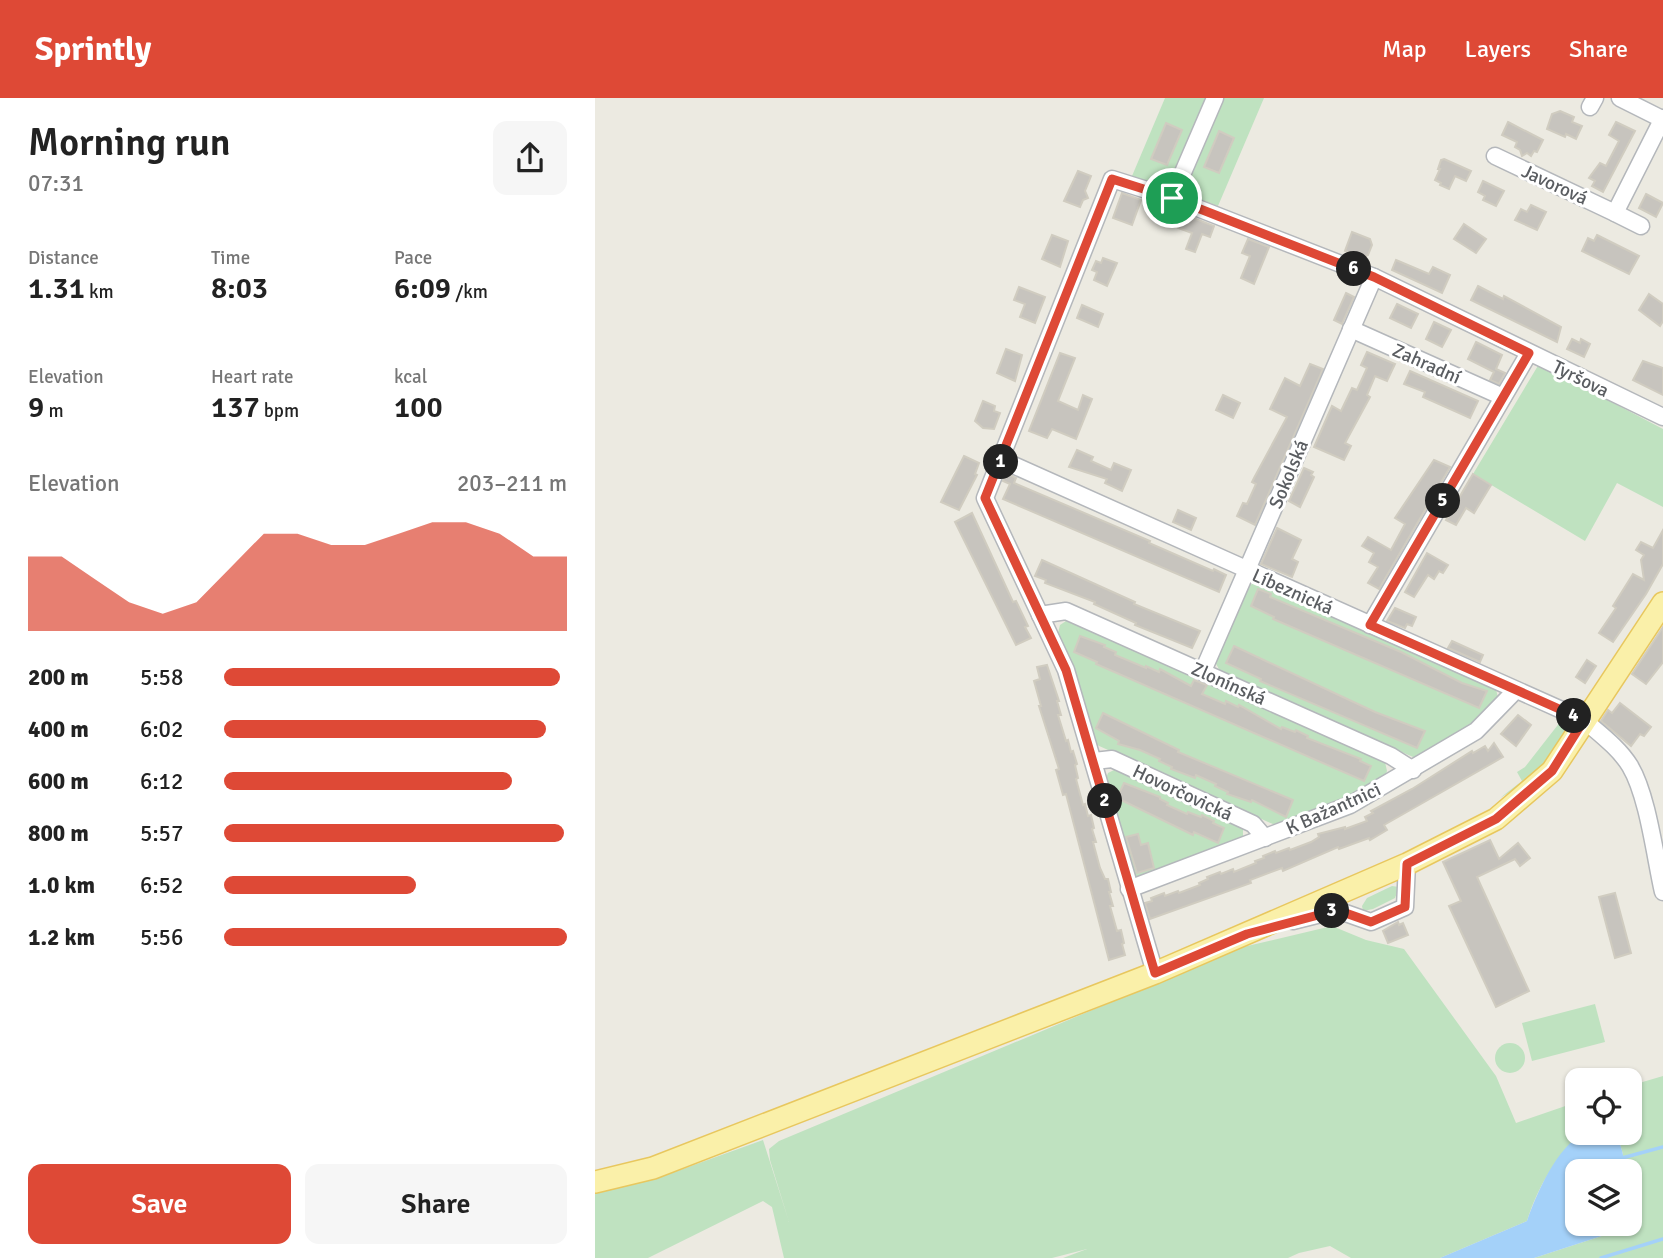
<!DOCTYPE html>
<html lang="en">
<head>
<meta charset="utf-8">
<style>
	:root { --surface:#fff; --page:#f6f6f6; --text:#222; --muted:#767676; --accent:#de4936 }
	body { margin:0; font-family:Signika,sans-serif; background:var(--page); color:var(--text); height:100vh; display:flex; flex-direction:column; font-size:26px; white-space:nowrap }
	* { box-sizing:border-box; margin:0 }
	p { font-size:23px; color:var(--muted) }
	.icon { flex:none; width:38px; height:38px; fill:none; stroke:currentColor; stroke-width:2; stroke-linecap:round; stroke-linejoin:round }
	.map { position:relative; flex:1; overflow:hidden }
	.sheet { display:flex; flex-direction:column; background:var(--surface); width:595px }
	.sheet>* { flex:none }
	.buttons { position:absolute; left:970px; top:970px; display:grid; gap:14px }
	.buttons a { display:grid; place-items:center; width:77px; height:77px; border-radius:14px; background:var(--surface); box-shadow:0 2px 5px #0004; font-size:35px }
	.pin { position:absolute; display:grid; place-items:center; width:60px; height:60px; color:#fff; margin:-30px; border:4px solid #fff; border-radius:50%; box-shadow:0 2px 7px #0007 }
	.km { position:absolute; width:35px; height:35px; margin:-18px; border-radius:50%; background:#222; color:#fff; font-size:19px; line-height:35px; text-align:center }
	.round { display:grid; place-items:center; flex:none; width:74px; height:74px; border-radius:14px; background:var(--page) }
	.headline { display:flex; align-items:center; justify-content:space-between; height:119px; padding:0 28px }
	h1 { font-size:38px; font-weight:600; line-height:52px }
	.metrics { display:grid; grid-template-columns:repeat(3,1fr); gap:10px; height:119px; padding:7px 28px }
	.metrics div { display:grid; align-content:center }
	.metrics b { font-size:30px; font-weight:600 }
	.metrics small { font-size:19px; font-weight:400 }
	.metrics p { font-size:19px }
	.chart { height:196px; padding:14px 28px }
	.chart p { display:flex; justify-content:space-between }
	.chart svg { width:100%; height:126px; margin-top:7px; fill:var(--accent); opacity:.7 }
	.cta { display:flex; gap:14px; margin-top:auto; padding:14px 28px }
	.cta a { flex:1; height:80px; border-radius:14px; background:var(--accent); color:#fff; font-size:28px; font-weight:600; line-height:80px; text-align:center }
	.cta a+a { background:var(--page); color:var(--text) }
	ul { padding:0 28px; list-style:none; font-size:23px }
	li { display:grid; grid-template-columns:112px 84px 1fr; align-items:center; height:52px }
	li i { height:18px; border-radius:9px; background:var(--accent) }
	header { display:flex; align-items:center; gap:42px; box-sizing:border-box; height:98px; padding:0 35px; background:var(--accent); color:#fff }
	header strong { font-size:33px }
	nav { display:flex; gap:38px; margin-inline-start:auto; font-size:24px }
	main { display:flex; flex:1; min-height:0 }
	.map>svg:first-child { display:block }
</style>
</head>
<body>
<header>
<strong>Sprintly</strong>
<nav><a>Map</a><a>Layers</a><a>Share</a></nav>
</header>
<main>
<section class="sheet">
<div class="headline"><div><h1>Morning run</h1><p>07:31</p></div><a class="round"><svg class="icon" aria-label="share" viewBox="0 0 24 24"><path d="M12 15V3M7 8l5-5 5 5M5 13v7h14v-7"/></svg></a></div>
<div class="metrics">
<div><p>Distance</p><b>1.31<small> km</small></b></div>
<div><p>Time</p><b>8:03</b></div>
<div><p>Pace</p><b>6:09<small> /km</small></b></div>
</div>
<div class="metrics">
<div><p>Elevation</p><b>9<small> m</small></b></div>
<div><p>Heart rate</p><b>137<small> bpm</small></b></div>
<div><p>kcal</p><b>100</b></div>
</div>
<div class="chart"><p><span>Elevation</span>203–211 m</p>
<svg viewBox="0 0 160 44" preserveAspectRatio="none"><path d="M0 44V18L10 18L20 26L30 34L40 38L50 34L60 22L70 10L80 10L90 14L100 14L110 10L120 6L130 6L140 10L150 18L160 18V44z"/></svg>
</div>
<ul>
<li><b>200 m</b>5:58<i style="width:98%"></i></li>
<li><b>400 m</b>6:02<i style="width:94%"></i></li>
<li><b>600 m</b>6:12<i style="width:84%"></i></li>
<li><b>800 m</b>5:57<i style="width:99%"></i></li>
<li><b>1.0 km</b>6:52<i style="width:56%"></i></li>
<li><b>1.2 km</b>5:56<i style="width:100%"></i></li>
</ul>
<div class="cta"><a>Save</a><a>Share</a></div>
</section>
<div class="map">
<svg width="1068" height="1160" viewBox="0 0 1068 1160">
	<rect width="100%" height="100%" fill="#eceae1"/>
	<g fill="#bfe2c0">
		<path d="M570 0H612C604 17 584 78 569 84 559 88 546 81 537 78Z"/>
		<path d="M628 0H669L623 108C606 102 592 98 594 78Z"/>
		<polygon points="944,266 1068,331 1068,409 1022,385 990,443 878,376"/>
		<polygon points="661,484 901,591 903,600 887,621 824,659 818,659 625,573 620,564 653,488"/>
		<polygon points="471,523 600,578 589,605 659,634 666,620 644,607 643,609 631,604 630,606 607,596 613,584 790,664 792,673 790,678 746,705 687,727 680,727 502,647 479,570 463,535 465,527"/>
		<polygon points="969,619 982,625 941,678 905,700 927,683 922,674 930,669"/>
		<polygon points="521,671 648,728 648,740 543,781 540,780 511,680 513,675"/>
		<polygon points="797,788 804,789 800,800 778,811 768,813 767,808 772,800"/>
		<path d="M737 828 771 842 809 851 901 978 921 1025 982 1004V1034H992C962 1053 942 1091 932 1123L845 1160H756L735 1148 704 1155 693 1160H468L492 1151 457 1160H189L177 1109 168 1103 53 1160H0V1093L85 1072 168 1042 194 1124 175 1062 174 1051 184 1043 648 849Z"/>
		<polygon points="1000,906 1010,944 937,963 927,925"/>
		<circle cx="915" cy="960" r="15"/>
		<path d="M1068 978V1160H939L1016 1135 1026 1125H1034V1073H1030C1029 1059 1027 1045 1018 1034H1034V988Z"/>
	</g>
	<path fill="#a4d1f9" d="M1018 1034C1027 1045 1029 1059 1030 1073H982V1125H1026L1016 1135 939 1160H845L932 1123C941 1097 962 1047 990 1035 997 1032 1010 1034 1018 1034Z"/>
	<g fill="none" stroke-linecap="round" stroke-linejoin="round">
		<g stroke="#a4d1f9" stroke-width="3.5">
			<polyline points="1027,1060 1068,1049"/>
			<polyline points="1006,1160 1068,1141"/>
		</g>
	</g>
	<g fill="#c7c4be" stroke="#d0ccc0" stroke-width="2">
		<polygon points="965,13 979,19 977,24 987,28 981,41 971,36 970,39 952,31 957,16"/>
		<polygon points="913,24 948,42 942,54 939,53 936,58 932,55 927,58 925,52 920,49 922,44 907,37"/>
		<polygon points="1021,24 1040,33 1008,94 997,88 1000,83 994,80 1005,65 1011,68 1024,43 1014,37"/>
		<polygon points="571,25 587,32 572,67 556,61"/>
		<polygon points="624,33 639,40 624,75 609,69"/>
		<polygon points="849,61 876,73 871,83 860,78 854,91 845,87 846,85 840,82 845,71 843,71 846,62"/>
		<polygon points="483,73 496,78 490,93 493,100 488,102 485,109 469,103"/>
		<polygon points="888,83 909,93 901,108 888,102 890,98 883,94"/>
		<polygon points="527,95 546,102 537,127 518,120"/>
		<polygon points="1051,96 1068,105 1061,119 1044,110"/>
		<polygon points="936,107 951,114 942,132 920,122 926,111 932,114"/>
		<polygon points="593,118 619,128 615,139 607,136 600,154 591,151 597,135 583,130 587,120 591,122"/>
		<polygon points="869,126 891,141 881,155 859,141"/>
		<polygon points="757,134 775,141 777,147 773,157 768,159 750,153"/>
		<polygon points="457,137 473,143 465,169 447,161"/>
		<polygon points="1002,137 1044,158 1034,176 987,153 993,140 999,143"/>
		<polygon points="653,141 674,149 659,186 646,180 655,158 647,155"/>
		<polygon points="508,160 522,165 512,188 499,182 502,174 497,172 501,163 506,165"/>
		<polygon points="801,162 834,176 838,169 855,177 847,195 797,172"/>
		<polygon points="883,188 908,201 909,198 966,229 962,244 876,202"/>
		<polygon points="424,189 450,199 440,225 425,219 430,206 419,202"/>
		<polygon points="751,195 759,199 747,226 739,222"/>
		<polygon points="1054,196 1068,206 1068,223 1065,228 1044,212"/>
		<polygon points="802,206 823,216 816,230 795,220"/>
		<polygon points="487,207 508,216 503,229 482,220"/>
		<polygon points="839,224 856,232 847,249 831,241"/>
		<polygon points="977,241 985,245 986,241 995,246 989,259 972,251"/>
		<polygon points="881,244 907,257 901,271 910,275 904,286 895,282 899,274 873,261"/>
		<polygon points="411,251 427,257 420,283 402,275"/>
		<polygon points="772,254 800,266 792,283 780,278 772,297 775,299 750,345 756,348 749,362 719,349 737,308 746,313 757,290 762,292 772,270 766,267"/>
		<polygon points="465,255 480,260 463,303 483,312 488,297 497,301 481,341 457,331 452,340 434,333"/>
		<polygon points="1048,263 1068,270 1068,297 1038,282"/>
		<polygon points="715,266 728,271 660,427 642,418 648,405 652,406 661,386 657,384 659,380 692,319 675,311 690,280 705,288"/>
		<polygon points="815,273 883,303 875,320 828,299 830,294 809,286"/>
		<polygon points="628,297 645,305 638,320 621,312"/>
		<polygon points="388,303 400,308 399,313 405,315 399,331 388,330 380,323"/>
		<polygon points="482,352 498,359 496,363 516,372 519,365 536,372 527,393 510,385 512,381 474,369"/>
		<polygon points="369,358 384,365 380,376 382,377 364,412 346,404"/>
		<polygon points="839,362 855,369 784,491 773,485 783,469 774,464 779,455 767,448 773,439 796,452 810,426 800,420"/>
		<polygon points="709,370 718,374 716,377 719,379 705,409 694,403"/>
		<polygon points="411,375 421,380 419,385 555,443 554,445 618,473 619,471 631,477 624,494 408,401 415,386 408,383"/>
		<polygon points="878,376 896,387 879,415 871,410 861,427 851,422"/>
		<polygon points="583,412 601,420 596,432 578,424"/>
		<polygon points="377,415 418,504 421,503 433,528 430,529 436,540 421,547 360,424"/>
		<polygon points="682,430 706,442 697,461 703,464 697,479 666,466"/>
		<polygon points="1068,432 1068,466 1051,496 1018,544 1004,535 1021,510 1018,508 1038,476 1049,482 1046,462 1049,457 1041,452 1046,444 1058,450"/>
		<polygon points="832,455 853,467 848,475 844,473 839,481 833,477 819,499 810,494"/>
		<polygon points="447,462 540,504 539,506 605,533 597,550 540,527 541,525 499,506 500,504 450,485 451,482 440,478"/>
		<polygon points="663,491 676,496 675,499 806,554 867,585 892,593 884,610 678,521 679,519 656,508"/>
		<polygon points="800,510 821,519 817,528 812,526 810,530 792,523"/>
		<polygon points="1068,529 1068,564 1051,586 1037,576"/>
		<polygon points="485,538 510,547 509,549 521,554 520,557 551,570 551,568 564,574 565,571 596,588 599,582 612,587 607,596 630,606 631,603 643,609 644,607 686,631 687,629 700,634 701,632 713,638 712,640 766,661 765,663 776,668 769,683 501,566 502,564 479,554"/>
		<polygon points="857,543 888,557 885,564 853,550"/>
		<polygon points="639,548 780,614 830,633 822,650 665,583 666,581 631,565"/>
		<polygon points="992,562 1001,568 990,585 981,579"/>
		<polygon points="452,567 464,603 462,603 466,617 463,617 471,643 473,642 476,654 478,653 482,666 480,667 483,680 481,681 488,707 490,706 493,718 496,717 499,730 497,731 501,744 498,744 505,770 510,781 513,781 516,794 514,794 518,808 515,808 522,833 526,832 529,845 527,846 530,857 514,862 471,696 468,697 461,672 464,671 444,608 446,608 439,583 445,581 442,569"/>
		<polygon points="1025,605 1056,629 1049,638 1045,636 1036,648 1006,623 1013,612 1017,615"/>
		<polygon points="508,615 584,652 583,654 698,702 691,719 657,702 656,704 632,696 633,694 620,688 621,686 601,677 600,680 576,671 577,669 564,663 565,661 545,652 523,646 524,643 501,630"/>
		<polygon points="923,617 936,627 921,648 906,636"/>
		<polygon points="899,645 908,659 789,727 792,732 775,742 774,740 744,751 743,749 688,773 687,770 655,782 656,785 555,821 550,805 557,803 556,800 569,795 570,798 583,793 584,795 605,787 604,785 613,781 612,779 625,774 626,776 638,771 639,774 661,765 660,763 669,760 668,758 680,753 681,755 694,750 695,752 716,744 724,739 723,736 750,729 750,731 772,723 770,719 778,715 776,713 817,691 877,653 878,655 890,648 893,653"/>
		<polygon points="529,685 565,699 565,701 573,705 572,707 592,716 593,714 606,719 607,717 619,723 618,725 629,730 623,745 599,734 598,737 522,700"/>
		<polygon points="543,736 546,747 553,745 559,770 542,775 531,739"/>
		<polygon points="895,742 904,761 923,745 935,760 925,768 920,761 882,779 934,893 901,909 854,808 866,803 848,764"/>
		<polygon points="1020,795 1036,855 1020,860 1004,799"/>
		<polygon points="803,824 804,827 808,825 813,837 793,845 788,833"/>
	</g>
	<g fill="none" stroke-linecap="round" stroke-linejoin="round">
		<defs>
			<g id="minor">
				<polyline points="1025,0 1067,21"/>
				<polyline points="995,9 1000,0"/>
				<polyline points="900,58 1020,115 1068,20"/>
				<polyline points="577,100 620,0"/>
				<polyline points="1020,115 1046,128"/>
				<polyline points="756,231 908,299"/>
				<path d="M407 362 989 622C1005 636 1024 650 1035 668 1053 698 1060 759 1068 794"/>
				<polyline points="445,517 471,513 796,658 818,672"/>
				<polyline points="775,527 934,255"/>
				<polyline points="608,573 779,179"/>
				<polyline points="499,663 517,661 658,726 670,740"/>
				<polyline points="534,791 755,707 881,633 921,592"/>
				<polyline points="698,823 742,812 776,824 810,809 812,766"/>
				<polyline points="560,875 471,572 390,400 517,81 577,100 779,179 1068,319"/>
			</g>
			<polyline id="major" points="0,1084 58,1070 560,875 812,766 901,721 957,673 1068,505"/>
		</defs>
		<use href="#minor" stroke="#b4b7bb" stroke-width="19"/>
		<use href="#major" stroke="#e8c75e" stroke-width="24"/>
		<use href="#minor" stroke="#fff" stroke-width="16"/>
		<use href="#major" stroke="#faf0a9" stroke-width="21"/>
	</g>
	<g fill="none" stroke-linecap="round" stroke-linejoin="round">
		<defs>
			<polygon id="route" points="517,81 577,100 779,179 934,255 775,527 989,622 957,673 901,721 812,766 810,809 776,824 742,812 652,836 560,875 471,572 390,400"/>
		</defs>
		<use href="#route" stroke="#fff" stroke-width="14"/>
		<use href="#route" stroke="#de4936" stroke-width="9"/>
	</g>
	<g text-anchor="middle" stroke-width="6" stroke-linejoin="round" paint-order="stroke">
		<g font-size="19" fill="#5a5d61" stroke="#fff">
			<text transform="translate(960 86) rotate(25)" y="7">Javorová</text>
			<text transform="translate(832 265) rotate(24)" y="7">Zahradní</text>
			<text transform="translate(986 280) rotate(26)" y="7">Tyršova</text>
			<text transform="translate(693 376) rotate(-67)" y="7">Sokolská</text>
			<text transform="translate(698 493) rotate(24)" y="7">Líbeznická</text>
			<text transform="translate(634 585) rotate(24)" y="7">Zlonínská</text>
			<text transform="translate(588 694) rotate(25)" y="7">Hovorčovická</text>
			<text transform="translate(738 710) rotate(-24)" y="7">K Bažantnici</text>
		</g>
	</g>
</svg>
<div class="buttons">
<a><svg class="icon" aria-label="locate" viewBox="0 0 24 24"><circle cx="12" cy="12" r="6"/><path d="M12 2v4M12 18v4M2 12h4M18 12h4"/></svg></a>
<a><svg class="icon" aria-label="layers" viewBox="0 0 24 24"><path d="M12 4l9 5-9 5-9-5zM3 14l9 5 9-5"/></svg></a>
</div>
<div class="pin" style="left:577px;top:100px;background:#1e9e55"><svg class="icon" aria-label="arrive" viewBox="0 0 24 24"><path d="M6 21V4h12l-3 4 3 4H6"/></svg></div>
<b class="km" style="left:406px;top:364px">1</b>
<b class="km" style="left:510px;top:703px">2</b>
<b class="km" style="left:737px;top:813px">3</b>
<b class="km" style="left:979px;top:618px">4</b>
<b class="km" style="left:848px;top:403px">5</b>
<b class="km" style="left:759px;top:171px">6</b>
</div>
</main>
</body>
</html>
